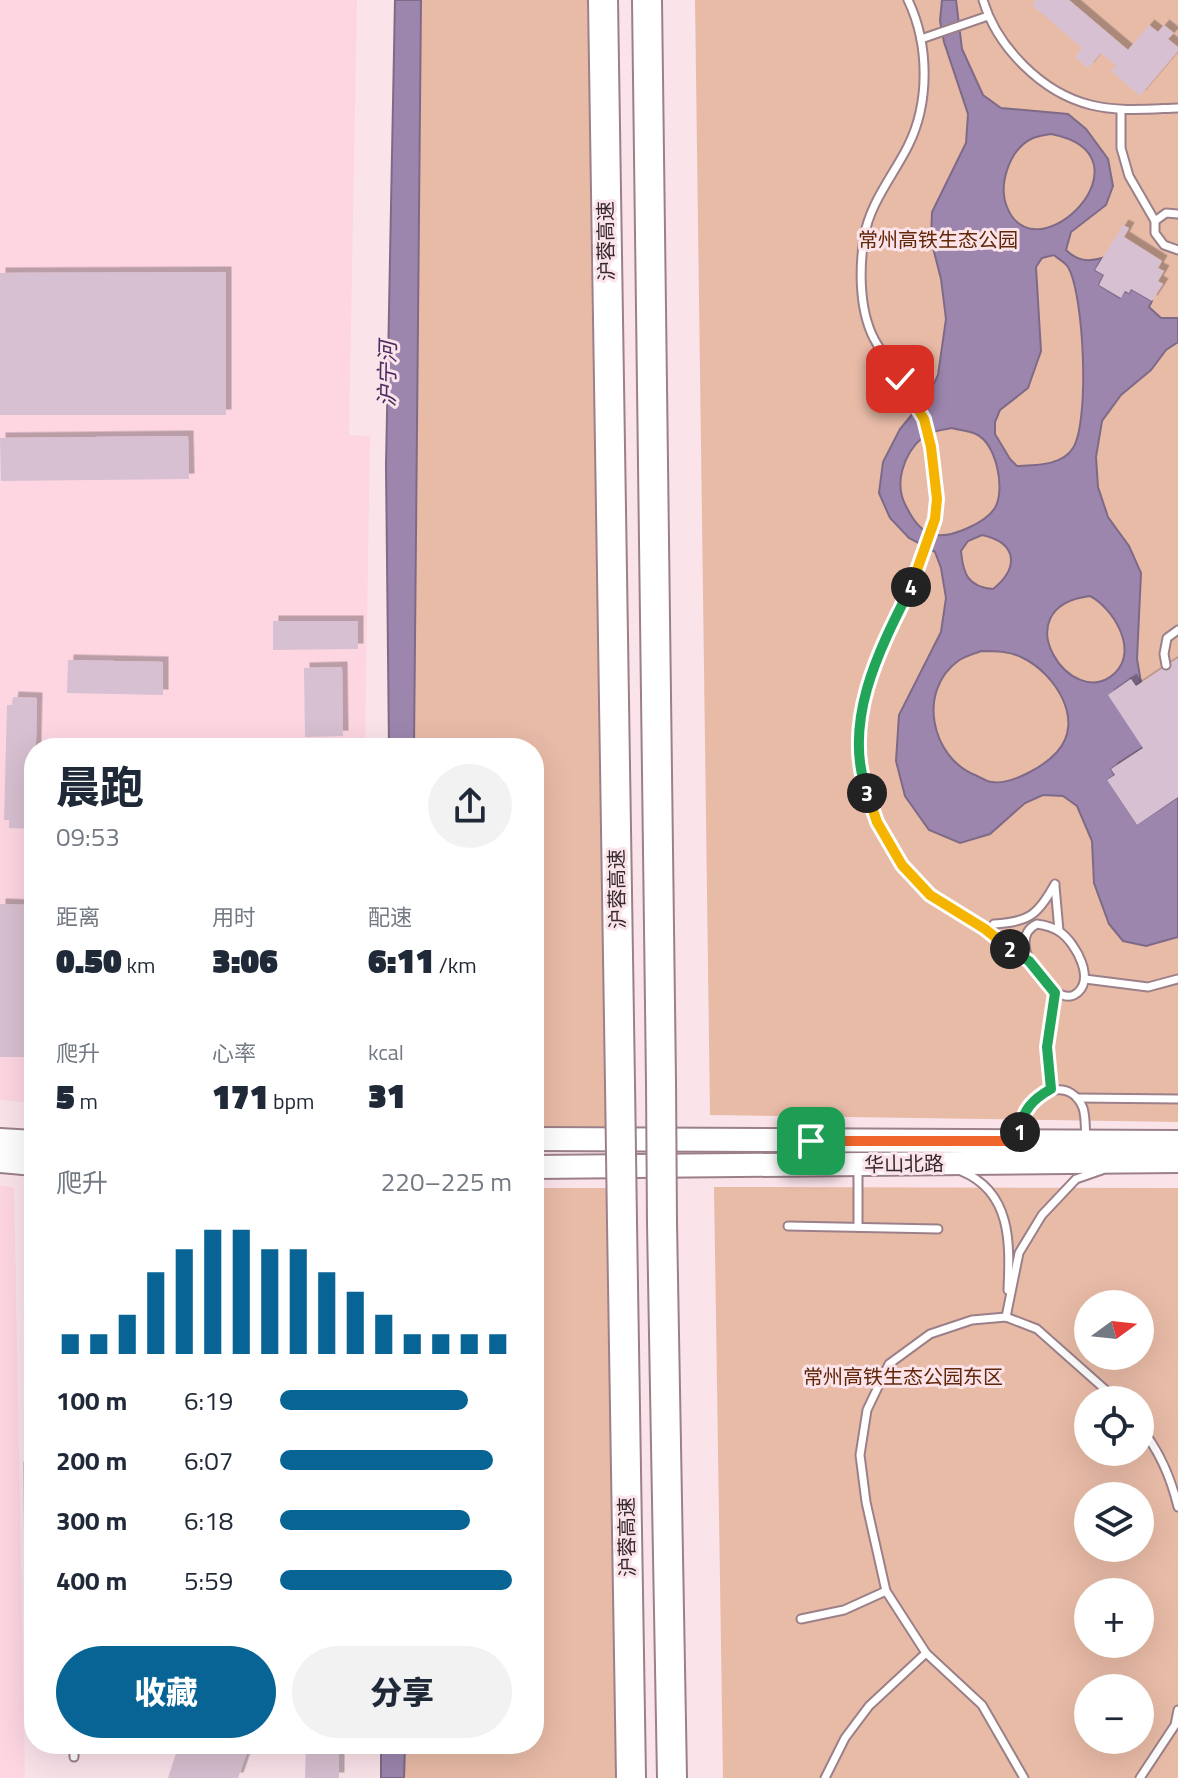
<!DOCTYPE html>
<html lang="zh">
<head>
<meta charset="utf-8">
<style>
	:root { --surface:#fff; --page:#f2f2f3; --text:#1f2937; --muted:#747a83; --accent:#086494 }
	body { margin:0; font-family:"Titillium Web","Noto Sans SC",sans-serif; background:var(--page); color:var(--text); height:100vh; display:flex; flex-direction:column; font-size:30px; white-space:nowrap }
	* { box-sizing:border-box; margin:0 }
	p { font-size:26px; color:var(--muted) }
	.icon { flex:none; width:44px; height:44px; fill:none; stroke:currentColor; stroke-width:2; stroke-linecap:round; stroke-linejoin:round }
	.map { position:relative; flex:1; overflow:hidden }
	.details { position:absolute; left:24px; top:738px; width:520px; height:1016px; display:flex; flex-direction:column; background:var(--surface); border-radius:32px; box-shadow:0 8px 32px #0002 }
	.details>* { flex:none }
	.needle { width:52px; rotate:75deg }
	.fabs { position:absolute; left:1074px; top:1290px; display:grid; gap:16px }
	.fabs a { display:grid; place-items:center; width:80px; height:80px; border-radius:50%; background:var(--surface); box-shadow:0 8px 32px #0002; font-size:40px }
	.pin { position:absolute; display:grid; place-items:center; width:68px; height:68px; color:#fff; margin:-34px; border-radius:16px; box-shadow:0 4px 12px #0006 }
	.km { position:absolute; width:40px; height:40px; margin:-20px; border-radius:50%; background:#222; color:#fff; font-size:22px; line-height:40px; text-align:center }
	.round { display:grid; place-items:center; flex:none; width:84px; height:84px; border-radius:42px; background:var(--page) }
	.overview { display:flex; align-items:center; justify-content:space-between; height:136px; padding:0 32px }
	h1 { font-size:44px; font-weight:800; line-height:60px }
	.stats { display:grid; grid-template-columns:repeat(3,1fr); gap:12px; height:136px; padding:8px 32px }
	.stats div { display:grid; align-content:center }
	.stats b { font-size:34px; font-weight:800 }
	.stats small { font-size:22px; font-weight:400 }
	.stats p { font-size:22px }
	.chart { height:224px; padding:16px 32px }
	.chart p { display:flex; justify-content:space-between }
	.chart svg { width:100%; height:144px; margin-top:8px; stroke:var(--accent); stroke-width:6 }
	.action { display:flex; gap:16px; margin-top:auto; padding:16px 32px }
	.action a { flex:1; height:92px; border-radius:48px; background:var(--accent); color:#fff; font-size:32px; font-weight:800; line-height:92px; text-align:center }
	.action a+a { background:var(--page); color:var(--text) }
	ul { padding:0 32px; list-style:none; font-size:26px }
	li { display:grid; grid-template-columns:128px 96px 1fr; align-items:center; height:60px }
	li i { height:20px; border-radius:10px; background:var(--accent) }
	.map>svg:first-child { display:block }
</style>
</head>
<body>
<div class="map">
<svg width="1178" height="1778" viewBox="0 0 1178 1778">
	<defs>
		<filter id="shadow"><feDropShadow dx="5.5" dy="-5.5" stdDeviation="0" flood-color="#0004"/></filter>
	</defs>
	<rect width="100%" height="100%" fill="#fbe3ea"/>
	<g fill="#fdd6e2">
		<polygon points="0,0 357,0 349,435 370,436 365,748 34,748 34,1103 0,1100"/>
		<polygon points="0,1185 14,1188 25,1778 0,1778"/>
	</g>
	<g fill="#e8bba7" fill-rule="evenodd">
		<polygon points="421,0 590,0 608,1127 534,1128 534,748 414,748"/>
		<polygon points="695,0 1178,0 1178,1122 710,1115"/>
		<path d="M714 1187 1178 1188V1778H723ZM1088 1304H1140V1356H1088ZM1088 1400H1140V1452H1088ZM1088 1496H1140V1548H1088ZM1088 1592H1140V1644H1088ZM1088 1688H1140V1740H1088Z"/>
		<polygon points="534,1188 612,1188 620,1778 404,1778 405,1744 534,1744"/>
	</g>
	<g fill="#9d86ae" stroke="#7e6a87" stroke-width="2" fill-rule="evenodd">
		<polygon points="395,0 421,0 414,748 389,748 386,466"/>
		<path d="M942 0H956L962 49 983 95 1001 108 1068 114 1086 129 1108 159 1113 186 1106 205 1071 232 1066 250C1077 261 1088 262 1102 258L1095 270 1104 275 1099 285 1120 298 1125 291 1129 293 1131 289 1152 301 1149 307 1161 318H1178V342L1166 350 1151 370 1121 395 1102 421 1096 457 1098 487 1108 517 1129 546 1141 573 1137 659 1141 682 1136 686 1131 680 1143 748 1111 769 1115 775 1108 780 1137 824 1178 797V937L1146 946 1123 941 1109 924 1094 883 1092 841 1077 806 1063 796 1043 795 1025 803 990 834 960 843 929 830 905 796 896 761 899 715 941 632 946 598 941 568 935 552 909 538 890 518 879 493 883 462 900 429 929 394 938 375 946 319 941 279 931 240 932 212 966 143 968 114 944 42 940 21ZM1051 134C1159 155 1036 279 1007 207 998 185 1009 149 1033 138 1038 136 1046 135 1051 134ZM1054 255C1058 259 1065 262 1068 267 1084 294 1090 421 1073 448 1062 466 1035 465 1017 466L1010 459 995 434V422L1000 410 1028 388 1041 351 1036 267 1042 258ZM952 428C959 430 969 431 976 434 996 444 1005 486 996 506 988 522 949 540 932 534 921 531 912 518 907 508 893 485 903 454 923 437 929 431 943 430 952 428ZM982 535C1018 543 1019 568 993 589 968 587 963 574 961 551L968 541ZM1090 596C1113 608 1139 650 1115 673 1072 714 1001 607 1090 596ZM981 651C995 651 1010 651 1023 658 1054 673 1086 720 1057 752 1048 762 1040 767 1028 773 1018 778 1004 784 992 782 987 782 980 777 975 775 931 757 917 691 958 661 965 656 974 654 981 651Z"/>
		<polygon points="381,1744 405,1744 404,1778 381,1778"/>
	</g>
	<g fill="#d7c0d1" filter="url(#shadow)">
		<polygon points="1036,0 1069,0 1128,50 1149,25 1158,32 1164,25 1174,33 1168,39 1178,47 1178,51 1140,96 1111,71 1116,66 1101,53 1088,68 1075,57 1082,48 1032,5"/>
		<polygon points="1123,225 1129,228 1124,237 1162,261 1158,268 1164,271 1158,281 1163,284 1152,301 1131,289 1129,293 1125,291 1121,298 1099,285 1104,275 1095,270"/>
		<polygon points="226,272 226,415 0,415 0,273"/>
		<polygon points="188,436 189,479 1,481 0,438"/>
		<polygon points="273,621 358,621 358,649 273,650"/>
		<polygon points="1178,658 1178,797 1137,825 1107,780 1115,775 1111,769 1143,748 1108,695 1131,679 1136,686"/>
		<polygon points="68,660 163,662 163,695 67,693"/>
		<polygon points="342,667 343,736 305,737 304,668"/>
		<polygon points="13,697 37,698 34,829 9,828 9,820 4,820 7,705 12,705"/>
		<polygon points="0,904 28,905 26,1057 0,1057"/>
		<polygon points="29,1197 34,1197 34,1358 30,1358"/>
		<polygon points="34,1438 34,1623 25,1602 23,1463"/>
		<polygon points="179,1744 250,1744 238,1778 168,1778"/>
		<polygon points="306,1744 339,1744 339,1778 305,1778"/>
	</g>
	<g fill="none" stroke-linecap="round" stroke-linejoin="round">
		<defs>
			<g id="service">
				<path d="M908 0C929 44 930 102 908 146 893 176 869 204 864 238 859 271 859 315 877 344 892 369 915 394 924 421 932 444 937 474 937 499 937 539 907 592 890 629 879 653 865 682 861 708 851 776 878 848 929 893 942 905 960 913 975 922 993 934 1010 949 1029 961"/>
				<path d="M983 0C997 47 1042 93 1091 105 1119 112 1149 109 1178 108"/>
				<polyline points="921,39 988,16"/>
				<polyline points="1121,110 1121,148 1129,176 1155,221 1155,233 1164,245 1178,250"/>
				<polyline points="1155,221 1166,213 1178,214"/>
				<polyline points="1166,665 1164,654 1167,638 1178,630"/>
				<polyline points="1055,886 1059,931"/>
				<path d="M994 924C1029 922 1038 915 1055 884"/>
				<path d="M1037 924C1044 925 1053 927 1060 932 1075 942 1098 982 1074 995 1053 1006 1002 940 1037 924Z"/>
				<polyline points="1085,979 1148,987 1178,979"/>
				<polyline points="1051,1089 1047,1047 1055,993"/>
				<polyline points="1077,1098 1178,1099"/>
				<path d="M1020 1139C1020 1128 1021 1117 1027 1108 1040 1088 1072 1080 1083 1108 1086 1117 1085 1130 1086 1140"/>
				<polyline points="858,1165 858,1227"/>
				<path d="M961 1171C1012 1192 1010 1243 1008 1290"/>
				<polyline points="788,1226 938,1229"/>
				<polyline points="1006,1317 1019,1253 1042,1215 1076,1179 1102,1170"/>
				<path d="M1140 1427C1159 1450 1171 1478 1178 1507"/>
				<polyline points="34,1492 31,1496 34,1603"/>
				<polyline points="801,1619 844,1610 886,1591"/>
				<polyline points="74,1744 74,1757"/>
				<polyline points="825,1778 845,1738 869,1706 926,1653"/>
				<polyline points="1024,1778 982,1705 926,1653 886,1591 866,1502 860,1455 867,1410 889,1364 930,1334 972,1320 1006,1317 1037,1329 1117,1400"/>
				<polyline points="1140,1778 1175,1725 1178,1710"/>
			</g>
			<g id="secondary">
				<polyline points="534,1139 1178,1142"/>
				<polyline points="0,1140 34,1142"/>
				<polyline points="0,1161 34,1164"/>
				<polyline points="534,1167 1178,1161"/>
			</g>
			<g id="motorway">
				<polyline points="603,0 620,1084"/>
				<polyline points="647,0 661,1082"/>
				<polyline points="622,1223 631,1778"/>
				<polyline points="662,1223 672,1778"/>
			</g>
		</defs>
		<use href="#service" stroke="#9c8089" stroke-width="11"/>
		<use href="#secondary" stroke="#9c8089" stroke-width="26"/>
		<use href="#motorway" stroke="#9c8089" stroke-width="32"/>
		<use href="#service" stroke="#fff" stroke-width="7"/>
		<use href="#secondary" stroke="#fff" stroke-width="22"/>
		<use href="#motorway" stroke="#fff" stroke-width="28"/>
		<defs>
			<g id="motorway-bridge">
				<polyline points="661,1082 662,1223"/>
				<polyline points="620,1084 622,1223"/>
			</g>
		</defs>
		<use href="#motorway-bridge" stroke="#9c8089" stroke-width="32" stroke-linecap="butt"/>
		<use href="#motorway-bridge" stroke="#fff" stroke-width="28"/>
	</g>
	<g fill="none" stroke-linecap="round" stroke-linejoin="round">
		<defs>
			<polyline id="split-1" points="811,1141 1019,1141 1020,1132"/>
			<path id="split-2" d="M1010 949 1029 961 1055 993 1047 1047 1051 1089C1033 1099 1022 1110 1020 1132"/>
			<polyline id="split-3" points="867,793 877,822 902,865 930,895 985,929 1010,949"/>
			<path id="split-4" d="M867 793C842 721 879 650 911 587"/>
			<polyline id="split-5" points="900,379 924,419 931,447 937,499 935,519 911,587"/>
		</defs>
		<use href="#split-1" stroke="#fff" stroke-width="16"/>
		<use href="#split-2" stroke="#fff" stroke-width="16"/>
		<use href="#split-3" stroke="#fff" stroke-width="16"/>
		<use href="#split-4" stroke="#fff" stroke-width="16"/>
		<use href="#split-5" stroke="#fff" stroke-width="16"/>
		<use href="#split-1" stroke="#f0652b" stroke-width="10"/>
		<use href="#split-2" stroke="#22a559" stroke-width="10"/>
		<use href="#split-3" stroke="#f5b400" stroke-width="10"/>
		<use href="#split-4" stroke="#22a559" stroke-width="10"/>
		<use href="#split-5" stroke="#f5b400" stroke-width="10"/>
	</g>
	<g text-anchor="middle" stroke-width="6" stroke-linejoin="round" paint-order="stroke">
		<g font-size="20" fill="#612708" stroke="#fbe3ea">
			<text x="938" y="247">常州高铁生态公园</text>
			<text x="903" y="1384">常州高铁生态公园东区</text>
		</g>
		<g font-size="20" fill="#35292d" stroke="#fbe3ea">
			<text transform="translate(606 241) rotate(-91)" y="7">沪蓉高速</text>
			<text transform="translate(617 889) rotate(-91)" y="7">沪蓉高速</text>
			<text transform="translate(904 1164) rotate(-1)" y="7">华山北路</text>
			<text transform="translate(627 1537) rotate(-91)" y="7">沪蓉高速</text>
		</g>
		<g font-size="22" font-style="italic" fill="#4b2b60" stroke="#fbe3ea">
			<text transform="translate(387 374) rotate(-89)" y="8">沪宁河</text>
		</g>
	</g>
</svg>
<div class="fabs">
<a><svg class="needle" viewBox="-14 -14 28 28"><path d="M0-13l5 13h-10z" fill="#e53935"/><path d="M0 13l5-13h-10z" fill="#747a83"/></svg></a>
<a><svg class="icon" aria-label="locate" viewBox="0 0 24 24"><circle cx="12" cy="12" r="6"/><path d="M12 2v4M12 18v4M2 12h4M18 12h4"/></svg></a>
<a><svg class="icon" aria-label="layers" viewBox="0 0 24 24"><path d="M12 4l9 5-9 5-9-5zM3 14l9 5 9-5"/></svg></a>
<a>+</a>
<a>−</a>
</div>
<div class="pin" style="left:811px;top:1141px;background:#1e9e55"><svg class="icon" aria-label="arrive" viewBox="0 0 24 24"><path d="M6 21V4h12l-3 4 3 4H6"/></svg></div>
<div class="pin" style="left:900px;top:379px;background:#d93025"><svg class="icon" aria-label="check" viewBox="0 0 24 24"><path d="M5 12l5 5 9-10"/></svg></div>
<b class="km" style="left:1020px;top:1132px">1</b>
<b class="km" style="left:1010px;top:949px">2</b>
<b class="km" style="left:867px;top:793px">3</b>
<b class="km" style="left:911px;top:587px">4</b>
<section class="details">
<div class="overview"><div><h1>晨跑</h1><p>09:53</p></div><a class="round"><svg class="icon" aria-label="share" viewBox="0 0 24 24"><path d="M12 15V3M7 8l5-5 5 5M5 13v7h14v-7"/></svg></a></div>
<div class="stats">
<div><p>距离</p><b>0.50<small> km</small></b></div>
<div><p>用时</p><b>3:06</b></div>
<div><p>配速</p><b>6:11<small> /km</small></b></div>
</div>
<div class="stats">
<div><p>爬升</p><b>5<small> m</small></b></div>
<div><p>心率</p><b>171<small> bpm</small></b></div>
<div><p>kcal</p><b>31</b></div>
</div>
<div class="chart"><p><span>爬升</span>220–225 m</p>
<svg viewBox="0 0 160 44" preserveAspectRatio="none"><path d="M5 44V38M15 44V38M25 44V32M35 44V19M45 44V12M55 44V6M65 44V6M75 44V12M85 44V12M95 44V19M105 44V25M115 44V32M125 44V38M135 44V38M145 44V38M155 44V38"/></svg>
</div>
<ul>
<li><b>100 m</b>6:19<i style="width:81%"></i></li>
<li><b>200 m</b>6:07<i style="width:92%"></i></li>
<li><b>300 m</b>6:18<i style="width:82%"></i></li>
<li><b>400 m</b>5:59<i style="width:100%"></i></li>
</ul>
<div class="action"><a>收藏</a><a>分享</a></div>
</section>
</div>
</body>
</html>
